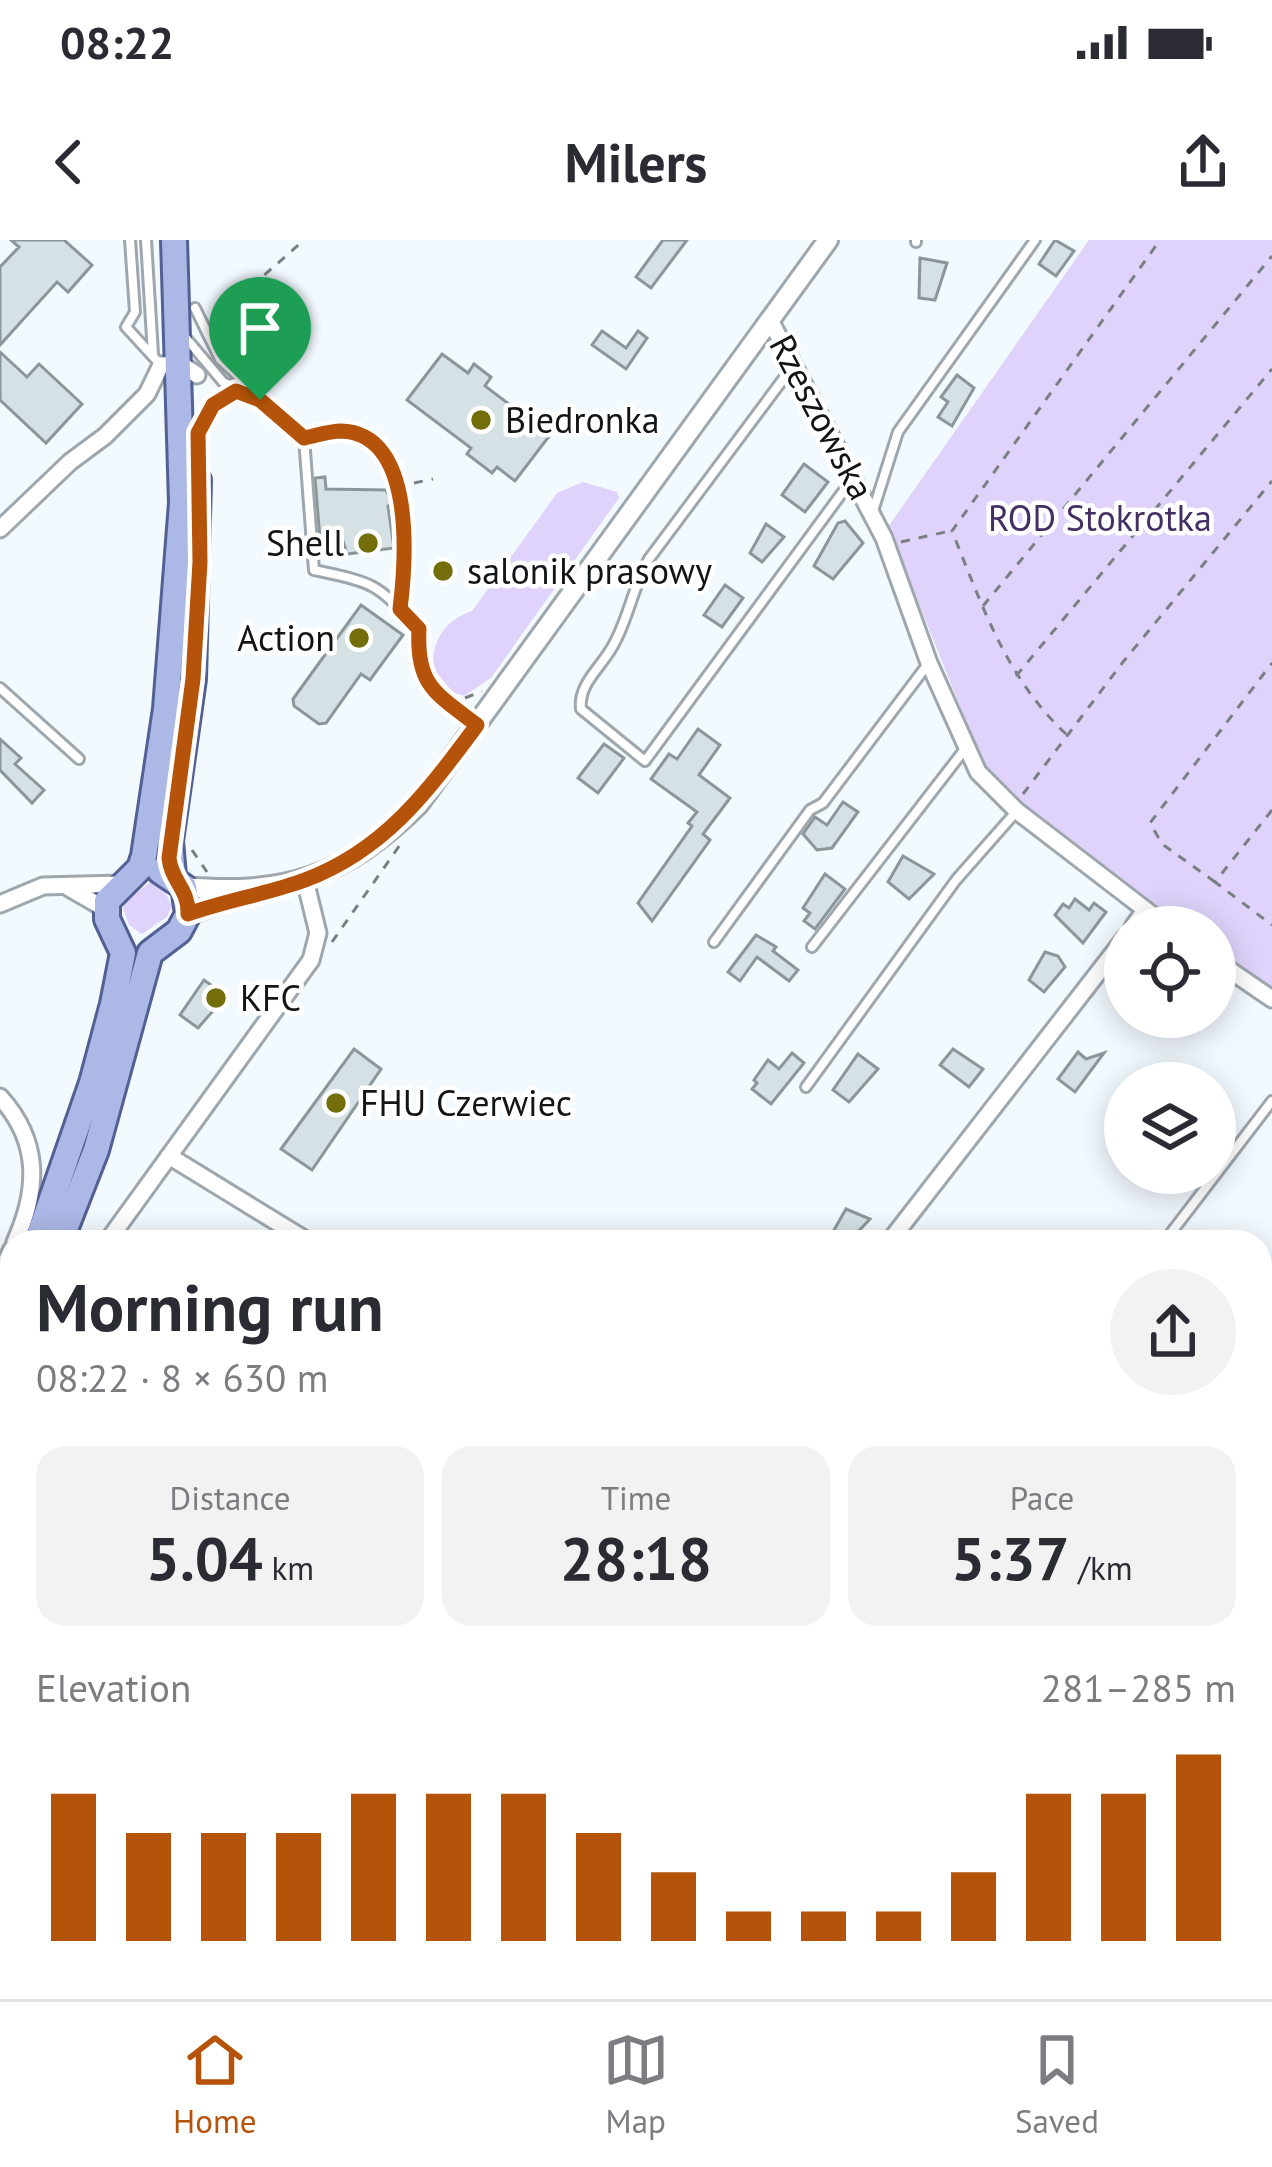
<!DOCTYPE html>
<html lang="en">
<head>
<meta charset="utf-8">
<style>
	:root { --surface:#fff; --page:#f2f2f3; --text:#2b2b33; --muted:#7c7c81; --line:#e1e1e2; --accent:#b45309 }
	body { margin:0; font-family:"PT Sans",sans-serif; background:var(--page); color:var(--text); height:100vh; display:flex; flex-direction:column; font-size:45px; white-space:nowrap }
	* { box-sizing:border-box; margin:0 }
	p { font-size:39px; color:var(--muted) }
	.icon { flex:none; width:66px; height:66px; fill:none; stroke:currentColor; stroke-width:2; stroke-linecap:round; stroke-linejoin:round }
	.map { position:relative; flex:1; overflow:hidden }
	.details { position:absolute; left:0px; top:990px; width:1272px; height:771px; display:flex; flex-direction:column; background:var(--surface); border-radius:36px 36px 0 0; box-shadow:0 6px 30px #0003 }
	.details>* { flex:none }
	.fabs { position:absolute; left:1104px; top:666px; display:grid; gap:24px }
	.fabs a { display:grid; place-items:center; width:132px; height:132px; border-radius:50%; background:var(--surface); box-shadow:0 6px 30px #0003; font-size:60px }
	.pin { position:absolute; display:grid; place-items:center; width:102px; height:102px; color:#fff; margin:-123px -51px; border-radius:50% 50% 50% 0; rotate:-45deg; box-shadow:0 0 12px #0007 }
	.pin .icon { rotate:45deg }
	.round { display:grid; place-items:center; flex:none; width:126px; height:126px; border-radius:63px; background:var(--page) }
	.summary { display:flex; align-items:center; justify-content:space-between; height:204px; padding:0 36px }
	h1 { font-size:66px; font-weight:700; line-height:90px }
	.metrics { display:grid; grid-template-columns:repeat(3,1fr); gap:18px; height:204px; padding:12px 36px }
	.metrics div { display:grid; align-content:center; border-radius:30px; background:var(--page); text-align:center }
	.metrics b { font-size:60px; font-weight:700 }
	.metrics small { font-size:33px; font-weight:400 }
	.metrics p { font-size:33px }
	.chart { height:336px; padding:24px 36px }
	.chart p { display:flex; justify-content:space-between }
	.chart svg { width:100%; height:216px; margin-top:12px; stroke:var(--accent); stroke-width:6 }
	.status { display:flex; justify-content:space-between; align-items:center; height:84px; padding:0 60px; background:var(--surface); direction:ltr }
	.status svg { height:33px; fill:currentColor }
	header { display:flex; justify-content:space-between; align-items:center; height:156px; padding:0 36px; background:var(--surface); font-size:54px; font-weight:700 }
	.menu { display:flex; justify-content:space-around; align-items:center; height:168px; border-top:3px solid var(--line); background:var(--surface); font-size:33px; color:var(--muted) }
	.menu a { display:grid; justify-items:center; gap:6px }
	.menu .active { color:var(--accent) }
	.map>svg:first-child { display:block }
</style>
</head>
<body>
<div class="status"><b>08:22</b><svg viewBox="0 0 49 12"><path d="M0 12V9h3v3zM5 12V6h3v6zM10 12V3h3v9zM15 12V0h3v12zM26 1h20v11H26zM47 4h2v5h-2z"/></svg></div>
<header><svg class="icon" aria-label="back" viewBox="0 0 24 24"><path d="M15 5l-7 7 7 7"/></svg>Milers<svg class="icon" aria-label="share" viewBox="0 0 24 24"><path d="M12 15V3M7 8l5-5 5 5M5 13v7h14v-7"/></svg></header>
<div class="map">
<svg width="1272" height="1759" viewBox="0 0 1272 1759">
	<rect width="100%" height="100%" fill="#f2f9ff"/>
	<g fill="#dfd3fb">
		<polygon points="1089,0 1272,0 1272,751 1215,711 1215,687 1183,687 1058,596 986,531 888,287"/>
		<path d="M583 242 617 252 619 258 491 438 464 456 452 452 434 429C430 402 446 379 472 371L557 253Z"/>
		<polygon points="151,642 164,650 172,666 167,677 142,694 129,685 123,668 128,658"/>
	</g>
	<g fill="#d5e1e4" stroke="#8b9699" stroke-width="3">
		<polygon points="11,0 64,0 92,25 68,52 57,42 0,105 0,27 19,7"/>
		<polygon points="663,0 687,0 651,48 636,37"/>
		<polygon points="1055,0 1074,11 1056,36 1039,24"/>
		<polygon points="920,18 947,23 935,60 919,58"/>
		<polygon points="602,91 626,108 638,91 647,98 626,129 592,105"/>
		<polygon points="0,112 27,137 39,124 82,164 46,203 0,160"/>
		<polygon points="442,114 468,133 474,124 491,137 485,146 550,195 515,241 497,227 492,233 467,214 471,208 407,160"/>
		<polygon points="957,135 974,148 952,186 938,177 948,162 941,157"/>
		<polygon points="804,224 828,242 805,272 782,255"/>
		<polygon points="325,237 326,249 386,250 393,264 388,266 394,308 347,314 342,298 320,299 315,238"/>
		<polygon points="845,281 863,303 833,339 814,326 838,283"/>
		<polygon points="766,284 784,297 762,322 750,313"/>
		<polygon points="725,345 743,358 722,387 704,375"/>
		<polygon points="361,365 403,395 370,440 361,434 326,483 319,484 294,466 293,459"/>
		<polygon points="698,489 720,505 699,535 730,558 703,594 710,600 652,681 638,663 692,586 688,583 697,572 651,539 669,514 677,519"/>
		<polygon points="0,499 21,518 15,524 44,550 32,563 0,530"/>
		<polygon points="604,504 624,518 598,553 578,538"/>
		<polygon points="843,562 858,572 832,608 817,610 803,594 815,577 827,585"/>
		<polygon points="903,616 934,634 909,659 888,642"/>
		<polygon points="825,634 845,649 815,689 804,681 810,673 803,668"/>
		<polygon points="1075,659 1089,670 1094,663 1106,672 1083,703 1055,675 1063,664 1069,668"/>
		<polygon points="756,695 776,707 773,711 798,730 789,741 757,717 740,741 728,732"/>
		<polygon points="1045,712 1058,716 1065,727 1044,752 1029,740"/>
		<polygon points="204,740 226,756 198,788 180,775"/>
		<polygon points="354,809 381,829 312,930 281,909"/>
		<polygon points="953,809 983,829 969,847 940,825"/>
		<polygon points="1078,812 1086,819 1104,813 1075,852 1058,839"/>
		<polygon points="792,813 804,823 771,864 752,849 757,843 754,840 768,820 779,829"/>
		<polygon points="858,814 878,829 849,862 833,850"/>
		<polygon points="846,969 870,979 849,1001 834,990"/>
	</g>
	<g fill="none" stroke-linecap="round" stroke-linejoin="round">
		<defs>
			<g id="service">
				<polyline points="130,0 135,72 126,87 160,124"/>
				<polyline points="146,0 153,114"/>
				<polyline points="916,2 916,0"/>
				<path d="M195 68 220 119 304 198 314 330C378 344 374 342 419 389 416 444 434 452 475 484"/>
				<polyline points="185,97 223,142 258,159"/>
				<path d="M793 126 649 319C632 348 628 382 611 409 600 428 578 445 581 469L645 521 853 238"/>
				<polyline points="198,192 213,165 236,151"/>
				<path d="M304 198C359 188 374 194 400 246L406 324 400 367"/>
				<polyline points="873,271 898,192 1035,0"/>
				<polyline points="0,448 79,519"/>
				<polyline points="714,702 810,570 823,563 928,424"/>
				<polyline points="812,707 965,509"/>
				<polyline points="806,847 956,640 1016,572"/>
				<polyline points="1164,1002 1272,861"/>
				<polyline points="1260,1132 1272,1116"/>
				<polyline points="1260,1296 1272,1280"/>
				<polyline points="1260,1460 1268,1466 1260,1479"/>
				<polyline points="0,1697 12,1702"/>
				<polyline points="109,1749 130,1759"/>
				<polyline points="366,1759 372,1749"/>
				<polyline points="783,1759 789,1749"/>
			</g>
			<g id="minor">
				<polyline points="770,80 884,298 929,423 978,532 1017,571 1168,687"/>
				<polyline points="0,289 70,222 105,196 147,154 161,125 181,124 197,135"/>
				<polyline points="69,648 107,670"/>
				<polyline points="0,664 43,646 121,644"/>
				<polyline points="1133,687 1145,670"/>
				<polyline points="1215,720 1272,759"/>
				<path d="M0 857C40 901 39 949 15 1002"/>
				<polyline points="169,916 309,1002"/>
				<polyline points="107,1002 311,720 318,693 305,640"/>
				<polyline points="889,1002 1125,698"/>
				<polyline points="0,1035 12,1009"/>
				<polyline points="161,1759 166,1749"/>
			</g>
			<g id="tertiary">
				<path d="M184 647C286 656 344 637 418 565L828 0"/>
				<polyline points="188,674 248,654"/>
			</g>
			<g id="primary">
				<polyline points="173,636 170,601 193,439 198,240"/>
				<polyline points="37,1002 92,843 113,764 123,713 107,679 107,661 140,628 144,616 166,469 182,263 174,0"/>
				<polyline points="60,1002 96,910 150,713 179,691 188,674 184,647 160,631"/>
				<polyline points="0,1096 12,1068"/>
				<polyline points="0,1129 12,1107"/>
			</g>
		</defs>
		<use href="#service" stroke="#9fa7ae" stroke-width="14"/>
		<use href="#minor" stroke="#9fa7ae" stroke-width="21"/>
		<use href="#tertiary" stroke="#9fa7ae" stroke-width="24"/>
		<use href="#primary" stroke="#526094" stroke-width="30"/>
		<g stroke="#7a7f84" stroke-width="3" stroke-dasharray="9 9" stroke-linecap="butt">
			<polyline points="218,86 218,76 304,0"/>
			<polyline points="222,94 235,117"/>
			<polyline points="414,243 433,239"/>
			<polyline points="901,302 950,291"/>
			<polyline points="983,366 1272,16"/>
			<polyline points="1016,436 1272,129"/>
			<polyline points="465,458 482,451"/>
			<path d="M1066 494C1006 438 982 365 952 291L1160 0"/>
			<polyline points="1023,554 1123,422 1272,241"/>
			<polyline points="1272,570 1215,642 1272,685"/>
			<polyline points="192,610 207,632"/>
			<polyline points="1215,642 1162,604 1150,583 1272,423"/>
			<polyline points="332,702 402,602"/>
		</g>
		<use href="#service" stroke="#fff" stroke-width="8"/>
		<use href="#minor" stroke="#fff" stroke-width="15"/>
		<use href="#tertiary" stroke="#fff" stroke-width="18"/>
		<use href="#primary" stroke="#acb8e6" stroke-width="24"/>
	</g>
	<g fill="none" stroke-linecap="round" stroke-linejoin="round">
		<defs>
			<path id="route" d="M236 151 260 160 304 198C315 196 329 191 341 191 416 193 406 321 400 369L419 389C416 445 435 453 477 485 428 551 385 610 305 640 267 654 227 660 188 674 189 649 171 641 169 618L193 439 200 322 198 193 213 165Z"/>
		</defs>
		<use href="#route" stroke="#fff" stroke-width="24"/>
		<use href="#route" stroke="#b45309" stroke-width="15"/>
	</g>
	<g fill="#736d0a" stroke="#fff" stroke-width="4.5">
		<circle cx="481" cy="180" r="12"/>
		<circle cx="368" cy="303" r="12"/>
		<circle cx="443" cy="331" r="12"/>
		<circle cx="359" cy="398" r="12"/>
		<circle cx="216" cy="758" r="12"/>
		<circle cx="336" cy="863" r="12"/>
	</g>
	<g text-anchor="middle" stroke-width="9" stroke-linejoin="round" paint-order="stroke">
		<g font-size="36" fill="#121518" stroke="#fff">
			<text transform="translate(822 177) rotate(62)" y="13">Rzeszowska</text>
		</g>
		<g font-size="36" fill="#121518" stroke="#fff" text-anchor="start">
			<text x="505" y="193">Biedronka</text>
			<text x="344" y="316" text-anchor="end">Shell</text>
			<text x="467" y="344">salonik prasowy</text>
			<text x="335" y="411" text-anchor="end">Action</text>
			<text x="240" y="771">KFC</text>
			<text x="360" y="876">FHU Czerwiec</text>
		</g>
		<g font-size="36" fill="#432f63" stroke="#fff">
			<text x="1100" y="291">ROD Stokrotka</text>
		</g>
	</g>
</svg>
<div class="fabs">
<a><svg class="icon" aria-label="locate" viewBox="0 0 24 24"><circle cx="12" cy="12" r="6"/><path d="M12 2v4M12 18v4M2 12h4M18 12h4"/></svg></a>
<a><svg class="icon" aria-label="layers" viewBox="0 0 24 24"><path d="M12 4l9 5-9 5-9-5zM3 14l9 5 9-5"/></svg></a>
</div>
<div class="pin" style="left:260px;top:160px;background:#1e9e55"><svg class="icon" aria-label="arrive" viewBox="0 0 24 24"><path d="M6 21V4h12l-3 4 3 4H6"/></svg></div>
<section class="details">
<div class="summary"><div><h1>Morning run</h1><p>08:22 · 8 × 630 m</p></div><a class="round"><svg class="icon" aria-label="share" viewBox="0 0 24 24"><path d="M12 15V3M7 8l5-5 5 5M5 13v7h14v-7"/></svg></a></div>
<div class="metrics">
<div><p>Distance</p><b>5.04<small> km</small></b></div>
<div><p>Time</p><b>28:18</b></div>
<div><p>Pace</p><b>5:37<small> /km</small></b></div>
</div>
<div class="chart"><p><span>Elevation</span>281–285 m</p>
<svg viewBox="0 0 160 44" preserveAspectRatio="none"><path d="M5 44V14M15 44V22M25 44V22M35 44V22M45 44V14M55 44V14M65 44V14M75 44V22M85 44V30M95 44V38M105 44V38M115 44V38M125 44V30M135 44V14M145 44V14M155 44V6"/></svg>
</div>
</section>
</div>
<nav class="menu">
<a class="active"><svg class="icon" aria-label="home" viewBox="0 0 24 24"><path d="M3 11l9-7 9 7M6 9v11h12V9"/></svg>Home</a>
<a><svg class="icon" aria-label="map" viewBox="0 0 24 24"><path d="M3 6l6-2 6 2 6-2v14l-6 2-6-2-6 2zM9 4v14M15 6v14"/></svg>Map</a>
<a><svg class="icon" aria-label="saved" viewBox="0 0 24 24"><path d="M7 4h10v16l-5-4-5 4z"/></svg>Saved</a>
</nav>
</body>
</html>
